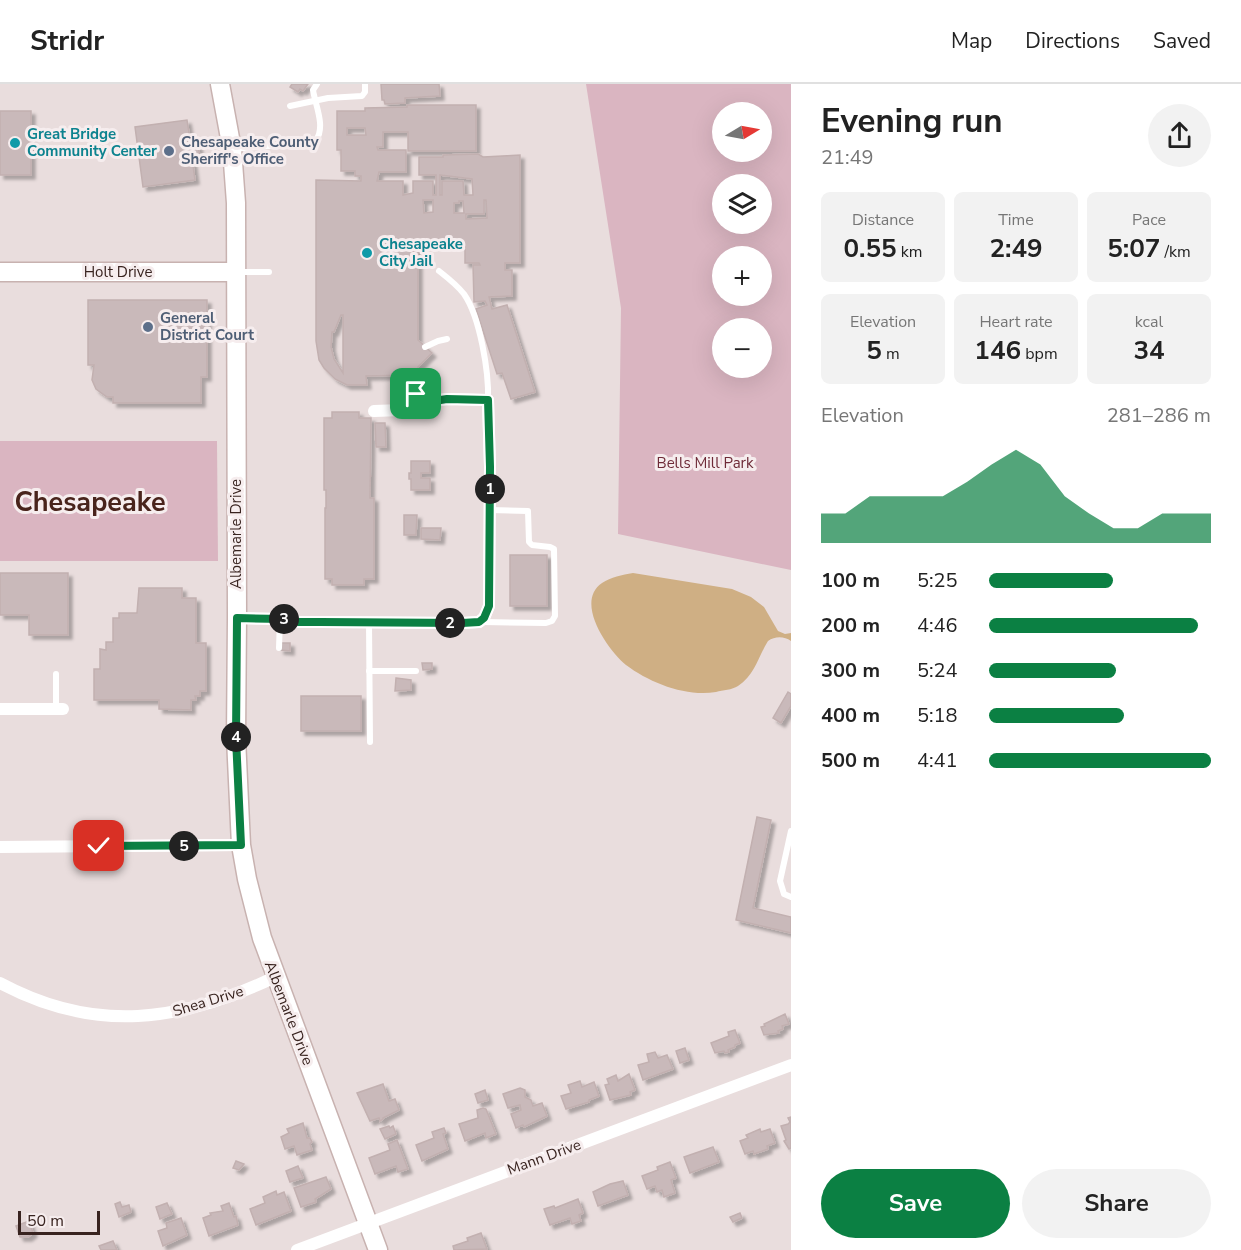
<!DOCTYPE html>
<html lang="en">
<head>
<meta charset="utf-8">
<style>
	:root { --surface:#fff; --page:#f2f2f2; --text:#222; --muted:#767676; --line:#e0e0e0; --accent:#0b8043 }
	body { margin:0; font-family:"Nunito Sans",sans-serif; background:var(--page); color:var(--text); height:100vh; display:flex; flex-direction:column; font-size:22px; white-space:nowrap }
	* { box-sizing:border-box; margin:0 }
	p { font-size:20px; color:var(--muted) }
	.icon { flex:none; width:33px; height:33px; fill:none; stroke:currentColor; stroke-width:2; stroke-linecap:round; stroke-linejoin:round }
	.map { position:relative; flex:1; overflow:hidden }
	.panel { display:flex; flex-direction:column; background:var(--surface); width:450px }
	.panel>* { flex:none }
	.needle { width:39px; rotate:80deg }
	.tools { position:absolute; left:712px; top:18px; display:grid; gap:12px }
	.tools a { display:grid; place-items:center; width:60px; height:60px; border-radius:50%; background:var(--surface); box-shadow:0 6px 24px #0002; font-size:30px }
	.scale { position:absolute; left:18px; bottom:15px; width:82px; box-sizing:border-box; padding-left:6px; border:3px solid #38231f; border-top:0; font-size:16px; line-height:21px; white-space:nowrap; color:#38231f; -webkit-text-stroke:4px #f6edee; paint-order:stroke }
	.pin { position:absolute; display:grid; place-items:center; width:51px; height:51px; color:#fff; margin:-26px; border-radius:12px; box-shadow:0 3px 9px #0006 }
	.km { position:absolute; width:30px; height:30px; margin:-15px; border-radius:50%; background:#222; color:#fff; font-size:16px; line-height:30px; text-align:center }
	.round { display:grid; place-items:center; flex:none; width:63px; height:63px; border-radius:32px; background:var(--page) }
	.headline { display:flex; align-items:center; justify-content:space-between; height:102px; padding:0 30px }
	h1 { font-size:33px; font-weight:700; line-height:45px }
	.figures { display:grid; grid-template-columns:repeat(3,1fr); gap:9px; height:102px; padding:6px 30px }
	.figures div { display:grid; align-content:center; border-radius:9px; background:var(--page); text-align:center }
	.figures b { font-size:26px; font-weight:700 }
	.figures small { font-size:16px; font-weight:400 }
	.figures p { font-size:16px }
	.chart { height:168px; padding:12px 30px }
	.chart p { display:flex; justify-content:space-between }
	.chart svg { width:100%; height:108px; margin-top:6px; fill:var(--accent); opacity:.7 }
	.cta { display:flex; gap:12px; margin-top:auto; padding:12px 30px }
	.cta a { flex:1; height:69px; border-radius:36px; background:var(--accent); color:#fff; font-size:24px; font-weight:700; line-height:69px; text-align:center }
	.cta a+a { background:var(--page); color:var(--text) }
	ul { padding:0 30px; list-style:none; font-size:20px }
	li { display:grid; grid-template-columns:96px 72px 1fr; align-items:center; height:45px }
	li i { height:15px; border-radius:8px; background:var(--accent) }
	header { display:flex; align-items:center; gap:36px; box-sizing:border-box; height:84px; padding:0 30px; background:var(--surface); border-bottom:2px solid var(--line) }
	header strong { font-size:28px }
	nav { display:flex; gap:33px; margin-inline-start:auto; font-size:21px }
	main { display:flex; flex:1; min-height:0 }
	.map>svg:first-child { display:block }
</style>
</head>
<body>
<header>
<strong>Stridr</strong>
<nav><a>Map</a><a>Directions</a><a>Saved</a></nav>
</header>
<main>
<div class="map">
<svg width="791" height="1166" viewBox="0 0 791 1166">
	<defs>
		<filter id="shadow"><feDropShadow dx="4" dy="4" stdDeviation="1.5" flood-color="#0004"/></filter>
	</defs>
	<rect width="100%" height="100%" fill="#e9dddd"/>
	<g fill="#dab5c1" fill-rule="evenodd">
		<path d="M586 0H791V486L618 450 621 224ZM723 28H762V68H723ZM723 100H762V140H723ZM723 172H762V212H723ZM723 244H762V284H723Z"/>
		<polygon points="0,357 217,357 218,477 0,477"/>
	</g>
	<path fill="#cfaf84" d="M633 489 732 505 751 513 764 523 778 547 785 550 791 549V557C784 552 775 552 768 557 758 573 755 591 738 602 732 606 723 606 716 608 686 613 650 599 626 581 608 566 574 518 602 499 611 493 622 491 633 489Z"/>
	<g fill="#c9b9ba" stroke="#c2b0b0" stroke-width="1.5" fill-rule="evenodd" filter="url(#shadow)">
		<polygon points="292,0 291,0 308,0 303,7 300,5 298,8 290,3"/>
		<polygon points="381,0 439,0 440,12 405,14 405,19 385,20 384,16 382,16"/>
		<path d="M407 21H476V67H408V48H383V63H377L378 66H406V88H379L377 97H403V111L413 109V97H433V111H436V91H419V73H443V71L478 70 483 73 520 71V179H505V186H512V212L489 213 492 225 507 221 535 308 511 315 502 289 497 290 476 225 487 221 485 217 474 218 473 181H480L479 179H465V159L418 158V256L432 269 418 283 419 291 366 292 367 301H347L335 295 324 284 319 276 316 257V96L361 97V92H355V87H341V66H337V27H365V24L407 23ZM347 44H365L366 51H347ZM440 91 472 95 473 111H464L463 97H442V111H440ZM423 116H433V128L424 129ZM484 116H486L487 134 466 135V130H484ZM459 117H463L464 129H454V119H459ZM341 231H343V289L334 275 331 263 332 248H334Z"/>
		<rect x="0" y="27" width="31" height="64"/>
		<polygon points="187,36 191,62 198,61 200,73 192,74 195,96 143,103 135,43"/>
		<polygon points="88,216 207,216 207,293 201,293 201,319 113,319 113,313 107,313 96,305 92,296 94,281 88,281"/>
		<polygon points="433,290 435,291 435,305 431,305"/>
		<polygon points="332,328 359,328 359,334 371,334 370,414 374,414 374,495 364,495 364,501 332,501 332,495 325,495 325,424 326,424 326,406 324,406 324,334 332,334"/>
		<polygon points="375,339 385,339 386,363 376,363"/>
		<polygon points="411,377 430,377 430,389 421,389 421,394 430,394 430,406 411,406 411,395 409,395 409,389 411,389"/>
		<polygon points="404,431 417,431 416,451 404,451"/>
		<polygon points="421,444 441,444 440,456 421,455"/>
		<rect x="510" y="471" width="37" height="51"/>
		<polygon points="0,489 68,489 68,551 29,551 29,531 0,531"/>
		<polygon points="139,504 182,504 182,514 196,514 196,559 206,559 206,607 200,607 200,612 195,612 196,616 191,616 191,626 159,625 159,616 94,616 94,585 100,585 100,565 106,566 106,558 113,558 113,534 119,534 119,529 137,529"/>
		<polygon points="280,559 290,559 290,567 280,566"/>
		<polygon points="422,579 432,579 432,585 423,586"/>
		<polygon points="396,594 411,596 411,606 395,607"/>
		<polygon points="788,608 791,610 791,622 781,639 773,634"/>
		<rect x="301" y="612" width="60" height="35"/>
		<polygon points="757,733 771,736 753,824 791,833 791,849 736,836"/>
		<polygon points="785,930 789,940 782,942 783,945 778,947 779,949 764,951 761,943 765,942 764,940"/>
		<polygon points="735,946 740,959 735,961 735,963 728,966 729,968 725,969 724,967 715,969 711,959 729,952 728,948"/>
		<polygon points="685,964 689,976 680,979 676,967"/>
		<polygon points="655,968 658,974 667,971 673,985 643,996 638,981 649,978 647,970"/>
		<polygon points="629,990 635,1006 630,1008 631,1011 610,1016 605,1001 609,1000 607,995 616,991 618,997"/>
		<polygon points="580,997 582,1003 594,998 599,1012 589,1016 589,1018 566,1025 561,1012 571,1009 568,1001"/>
		<polygon points="383,1000 389,1017 395,1015 399,1026 383,1034 383,1035 380,1037 379,1034 370,1037 357,1009"/>
		<polygon points="520,1004 525,1006 525,1013 531,1016 533,1022 542,1019 547,1032 524,1043 523,1041 516,1044 511,1030 521,1026 520,1021 508,1024 503,1010"/>
		<polygon points="485,1006 488,1016 478,1019 475,1010"/>
		<polygon points="483,1024 486,1025 496,1050 486,1054 485,1049 465,1057 459,1040 478,1034 477,1026"/>
		<polygon points="791,1033 791,1064 789,1065 784,1057 786,1056 781,1042 788,1040 790,1038 788,1034"/>
		<polygon points="303,1039 307,1054 310,1054 312,1058 310,1060 312,1066 297,1071 294,1062 285,1065 281,1053 289,1049 287,1045"/>
		<polygon points="389,1042 390,1044 393,1042 396,1050 385,1055 380,1045"/>
		<polygon points="444,1044 446,1049 443,1050 448,1065 422,1077 416,1061 434,1054 432,1048"/>
		<polygon points="760,1045 761,1048 770,1045 775,1059 767,1062 768,1065 754,1070 753,1067 745,1070 740,1057 748,1054 746,1051"/>
		<polygon points="397,1056 408,1085 398,1088 396,1082 375,1090 369,1074 390,1066 388,1060"/>
		<polygon points="713,1063 719,1078 690,1089 684,1073"/>
		<polygon points="236,1077 244,1080 239,1086 233,1084"/>
		<polygon points="670,1078 676,1094 671,1096 675,1109 664,1113 662,1106 657,1108 655,1102 647,1105 642,1092 658,1086 657,1083"/>
		<polygon points="298,1082 303,1094 290,1098 286,1087"/>
		<polygon points="326,1093 331,1105 315,1115 316,1118 301,1123 294,1104"/>
		<polygon points="623,1097 628,1111 598,1122 593,1108 610,1100"/>
		<polygon points="276,1107 277,1111 284,1108 291,1127 256,1141 250,1125 265,1119 263,1113"/>
		<polygon points="578,1115 583,1129 579,1131 581,1137 572,1140 570,1134 550,1141 544,1125 554,1122 555,1124"/>
		<polygon points="120,1118 122,1123 129,1121 131,1128 119,1133 115,1120"/>
		<polygon points="167,1119 172,1130 160,1135 156,1123"/>
		<polygon points="229,1119 234,1133 236,1132 238,1141 209,1152 203,1134 211,1131 210,1129 223,1127 221,1122"/>
		<polygon points="740,1129 742,1134 733,1138 730,1133"/>
		<polygon points="181,1134 187,1151 163,1162 158,1147 167,1144 166,1139"/>
		<polygon points="29,1137 33,1149 28,1153 20,1153 16,1142"/>
		<polygon points="481,1149 487,1165 454,1166 453,1162 468,1157 467,1154"/>
		<polygon points="113,1157 117,1166 101,1166 99,1162"/>
	</g>
	<g fill="none" stroke-linecap="round" stroke-linejoin="round">
		<defs>
			<g id="secondary">
				<polyline points="220,0 232,65 236,119 237,534 236,654 241,761 247,795 262,854 378,1166"/>
				<polyline points="0,188 236,188"/>
			</g>
		</defs>
		<use href="#secondary" stroke="#c8b2b0" stroke-width="21"/>
		<g stroke="#fff" stroke-width="6">
			<polyline points="290,22 328,14 362,12 365,8 365,0"/>
			<path d="M233 65 304 59 316 56C326 43 315 20 313 6L317 0"/>
			<path d="M439 187C448 194 457 201 464 210 480 233 489 288 488 316"/>
			<polyline points="237,188 269,188"/>
			<polyline points="425,263 438,257 447,255"/>
			<polyline points="410,292 413,305 421,319"/>
			<polyline points="483,538 546,539 552,537 555,532 554,465 550,463 532,461 529,458 528,427 490,426"/>
			<polyline points="369,539 370,658"/>
			<polyline points="279,564 280,535"/>
			<polyline points="369,587 416,587"/>
			<polyline points="56,625 56,590"/>
			<polyline points="791,747 780,797 784,810 791,813"/>
		</g>
		<g stroke="#fff" stroke-width="12">
			<polyline points="237,534 282,535 299,538 321,538 462,539 479,538 484,534 489,522 490,383 488,316 447,315 427,317 402,326 374,327"/>
			<polyline points="0,625 63,625"/>
			<polyline points="0,763 241,761"/>
			<path d="M0 899C95 950 181 938 275 893"/>
			<polyline points="297,1166 791,981"/>
		</g>
		<use href="#secondary" stroke="#fff" stroke-width="18"/>
	</g>
	<g fill="none" stroke-linecap="round" stroke-linejoin="round">
		<defs>
			<polyline id="route" points="99,762 241,761 236,654 237,534 282,535 299,538 321,538 462,539 479,538 484,534 489,522 490,383 488,316 447,315 421,319 416,310"/>
		</defs>
		<use href="#route" stroke="#fff" stroke-width="12"/>
		<use href="#route" stroke="#0b8043" stroke-width="8"/>
	</g>
	<g fill="#0f9aa8" stroke="#f6edee" stroke-width="2">
		<circle cx="15" cy="59" r="6"/>
		<circle cx="367" cy="169" r="6"/>
	</g>
	<g fill="#5c6f8a" stroke="#f6edee" stroke-width="2">
		<circle cx="169" cy="67" r="6"/>
		<circle cx="148" cy="243" r="6"/>
	</g>
	<g text-anchor="middle" stroke-width="6" stroke-linejoin="round" paint-order="stroke">
		<g font-size="15" font-weight="bold" fill="#0d838f" stroke="#f6edee" text-anchor="start">
			<text x="27" y="55">Great Bridge<tspan x="27" dy="17">Community Center</tspan></text>
			<text x="379" y="165">Chesapeake<tspan x="379" dy="17">City Jail</tspan></text>
		</g>
		<g font-size="15" font-weight="bold" fill="#4e5e75" stroke="#f6edee" text-anchor="start">
			<text x="181" y="63">Chesapeake County<tspan x="181" dy="17">Sheriff's Office</tspan></text>
			<text x="160" y="239">General<tspan x="160" dy="17">District Court</tspan></text>
		</g>
		<g font-size="15" fill="#38231f" stroke="#f6edee">
			<text x="118" y="193">Holt Drive</text>
			<text transform="translate(236 450) rotate(-90)" y="5">Albemarle Drive</text>
			<text transform="translate(208 917) rotate(-17)" y="5">Shea Drive</text>
			<text transform="translate(289 929) rotate(69)" y="5">Albemarle Drive</text>
			<text transform="translate(544 1073) rotate(-20)" y="5">Mann Drive</text>
		</g>
		<g font-size="15" fill="#6e2a37" stroke="#f6edee">
			<text x="705" y="384">Bells Mill Park</text>
		</g>
		<g font-size="27" font-weight="bold" fill="#49241c" stroke="#f6edee">
			<text x="90" y="427">Chesapeake</text>
		</g>
	</g>
</svg>
<div class="tools">
<a><svg class="needle" viewBox="-14 -14 28 28"><path d="M0-13l5 13h-10z" fill="#e53935"/><path d="M0 13l5-13h-10z" fill="#767676"/></svg></a>
<a><svg class="icon" aria-label="layers" viewBox="0 0 24 24"><path d="M12 4l9 5-9 5-9-5zM3 14l9 5 9-5"/></svg></a>
<a>+</a>
<a>−</a>
</div>
<div class="scale">50 m</div>
<div class="pin" style="left:416px;top:310px;background:#1e9e55"><svg class="icon" aria-label="arrive" viewBox="0 0 24 24"><path d="M6 21V4h12l-3 4 3 4H6"/></svg></div>
<div class="pin" style="left:99px;top:762px;background:#d93025"><svg class="icon" aria-label="check" viewBox="0 0 24 24"><path d="M5 12l5 5 9-10"/></svg></div>
<b class="km" style="left:490px;top:405px">1</b>
<b class="km" style="left:450px;top:539px">2</b>
<b class="km" style="left:284px;top:535px">3</b>
<b class="km" style="left:236px;top:653px">4</b>
<b class="km" style="left:184px;top:762px">5</b>
</div>
<section class="panel">
<div class="headline"><div><h1>Evening run</h1><p>21:49</p></div><a class="round"><svg class="icon" aria-label="share" viewBox="0 0 24 24"><path d="M12 15V3M7 8l5-5 5 5M5 13v7h14v-7"/></svg></a></div>
<div class="figures">
<div><p>Distance</p><b>0.55<small> km</small></b></div>
<div><p>Time</p><b>2:49</b></div>
<div><p>Pace</p><b>5:07<small> /km</small></b></div>
</div>
<div class="figures">
<div><p>Elevation</p><b>5<small> m</small></b></div>
<div><p>Heart rate</p><b>146<small> bpm</small></b></div>
<div><p>kcal</p><b>34</b></div>
</div>
<div class="chart"><p><span>Elevation</span>281–286 m</p>
<svg viewBox="0 0 160 44" preserveAspectRatio="none"><path d="M0 44V32L10 32L20 25L30 25L40 25L50 25L60 19L70 12L80 6L90 12L100 25L110 32L120 38L130 38L140 32L150 32L160 32V44z"/></svg>
</div>
<ul>
<li><b>100 m</b>5:25<i style="width:56%"></i></li>
<li><b>200 m</b>4:46<i style="width:94%"></i></li>
<li><b>300 m</b>5:24<i style="width:57%"></i></li>
<li><b>400 m</b>5:18<i style="width:61%"></i></li>
<li><b>500 m</b>4:41<i style="width:100%"></i></li>
</ul>
<div class="cta"><a>Save</a><a>Share</a></div>
</section>
</main>
</body>
</html>
